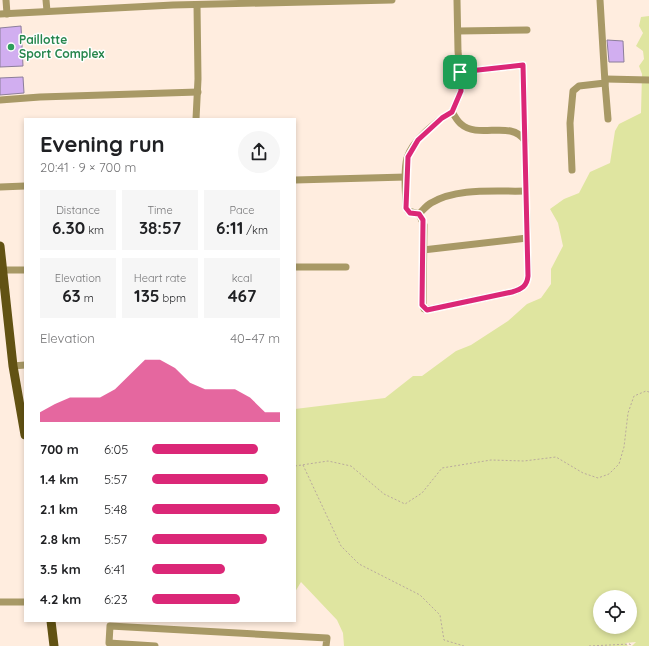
<!DOCTYPE html>
<html lang="en">
<head>
<meta charset="utf-8">
<style>
	:root { --surface:#fff; --page:#f6f6f6; --text:#202124; --muted:#757577; --accent:#db2777 }
	body { margin:0; font-family:Quicksand,sans-serif; background:var(--page); color:var(--text); height:100vh; display:flex; flex-direction:column; font-size:15px; white-space:nowrap }
	* { box-sizing:border-box; margin:0 }
	p { font-size:13px; color:var(--muted) }
	.icon { flex:none; width:22px; height:22px; fill:none; stroke:currentColor; stroke-width:2; stroke-linecap:round; stroke-linejoin:round }
	.map { position:relative; flex:1; overflow:hidden }
	.side { position:absolute; left:24px; top:118px; width:272px; height:504px; display:flex; flex-direction:column; background:var(--surface); border-radius:0px; box-shadow:0 2px 6px #0003 }
	.side>* { flex:none }
	.buttons { position:absolute; left:593px; top:590px; display:grid; gap:8px }
	.buttons a { display:grid; place-items:center; width:44px; height:44px; border-radius:50%; background:var(--surface); box-shadow:0 2px 6px #0003; font-size:20px }
	.pin { position:absolute; display:grid; place-items:center; width:34px; height:34px; color:#fff; margin:-17px; border-radius:8px; box-shadow:0 2px 6px #0006 }
	.round { display:grid; place-items:center; flex:none; width:42px; height:42px; border-radius:21px; background:var(--page) }
	.overview { display:flex; align-items:center; justify-content:space-between; height:68px; padding:0 16px }
	h1 { font-size:22px; font-weight:800; line-height:30px }
	.stats { display:grid; grid-template-columns:repeat(3,1fr); gap:6px; height:68px; padding:4px 16px }
	.stats div { display:grid; align-content:center; border-radius:0px; background:var(--page); text-align:center }
	.stats b { font-size:17px; font-weight:800 }
	.stats small { font-size:11px; font-weight:400 }
	.stats p { font-size:11px }
	.chart { height:112px; padding:8px 16px }
	.chart p { display:flex; justify-content:space-between }
	.chart svg { width:100%; height:72px; margin-top:4px; fill:var(--accent); opacity:.7 }
	ul { padding:0 16px; list-style:none; font-size:13px }
	li { display:grid; grid-template-columns:64px 48px 1fr; align-items:center; height:30px }
	li i { height:10px; border-radius:5px; background:var(--accent) }
	.map>svg:first-child { display:block }
</style>
</head>
<body>
<div class="map">
<svg width="649" height="646" viewBox="0 0 649 646">
	<rect width="100%" height="100%" fill="#ffeddf"/>
	<path fill="#dfe5a0" fill-rule="evenodd" d="M649 16V646H632L636 642 625 643 628 646H344L343 633 337 620 301 582 295 592V409L385 398 413 376H422L456 351 471 345 508 321 527 304 541 298 551 284V269L563 246 558 223 550 209 564 199 579 193 590 172 610 163 615 131 619 124 641 113 642 74 639 66 644 59 643 51 636 46 643 33 639 26 641 17ZM600 597H630V627H600Z"/>
	<g fill="#d1aef0" stroke="#8c7e9a">
		<polygon points="21,26 23,66 0,67 0,28"/>
		<polygon points="607,40 623,41 624,62 609,62"/>
		<polygon points="23,77 24,93 0,95 0,78"/>
	</g>
	<g fill="none" stroke-linecap="round" stroke-linejoin="round">
		<g stroke="#b9a99d" stroke-width="1" stroke-dasharray="2 2" stroke-linecap="butt">
			<polyline points="303,465 341,546 359,564 420,595 440,615 444,640 464,646"/>
			<polyline points="295,466 328,461 351,466 384,494 405,504 422,493 442,468 491,460 524,461 556,457 583,473 598,478 609,474 619,464 624,447 628,413 634,396 646,391 649,392"/>
			<polyline points="589,646 630,644 631,646"/>
		</g>
		<g stroke="#a89966" stroke-width="7">
			<polyline points="6,0 7,14"/>
			<polyline points="46,0 47,11"/>
			<polyline points="0,14 173,5 392,0"/>
			<polyline points="458,31 527,30"/>
			<polyline points="460,72 523,65 525,141"/>
			<polyline points="606,79 649,80"/>
			<polyline points="605,83 608,119"/>
			<polyline points="0,100 40,97 198,92"/>
			<path d="M452 112C437 120 412 141 407 158 403 173 406 193 406 208L408 211 419 214C423 210 427 205 431 203 458 187 496 192 526 191"/>
			<polyline points="452,112 461,91 461,85 458,51 457,0"/>
			<polyline points="196,119 198,79 197,5"/>
			<polyline points="572,170 570,123 573,91 579,86 605,83 600,0"/>
			<polyline points="295,180 406,177"/>
			<polyline points="0,187 25,186"/>
			<path d="M419 214 424 225 423 305 424 309H431L512 292C522 289 527 286 528 275L525 141C511 119 479 140 461 124 457 121 455 116 452 112"/>
			<polyline points="423,250 527,238"/>
			<polyline points="295,267 346,267"/>
			<polyline points="3,270 25,270"/>
			<polyline points="13,366 25,365"/>
			<polyline points="0,602 25,602"/>
			<polyline points="155,646 109,643 110,626 327,638 326,646"/>
		</g>
		<g stroke="#625213" stroke-width="9">
			<polyline points="0,246 13,366 25,435"/>
			<polyline points="51,621 54,646"/>
		</g>
	</g>
	<g fill="none" stroke-linecap="round" stroke-linejoin="round">
		<defs>
			<path id="route" d="M523 65 528 276C527 286 522 289 512 292L427 310 422 305 423 220 419 214 410 213 406 208 408 157 418 140 442 118 452 112 461 91 460 72Z"/>
		</defs>
		<use href="#route" stroke="#fff" stroke-width="8"/>
		<use href="#route" stroke="#db2777" stroke-width="5"/>
	</g>
	<circle fill="#2e9e5b" stroke="#fefefe" stroke-width="1.5" cx="11" cy="47" r="4"/>
	<g text-anchor="middle" stroke-width="3" stroke-linejoin="round" paint-order="stroke">
		<g font-size="12" font-weight="bold" fill="#27864d" stroke="#fefefe" text-anchor="start">
			<text x="19" y="44">Paillotte<tspan x="19" dy="14">Sport Complex</tspan></text>
		</g>
	</g>
</svg>
<div class="buttons">
<a><svg class="icon" aria-label="locate" viewBox="0 0 24 24"><circle cx="12" cy="12" r="6"/><path d="M12 2v4M12 18v4M2 12h4M18 12h4"/></svg></a>
</div>
<div class="pin" style="left:460px;top:72px;background:#1e9e55"><svg class="icon" aria-label="arrive" viewBox="0 0 24 24"><path d="M6 21V4h12l-3 4 3 4H6"/></svg></div>
<section class="side">
<div class="overview"><div><h1>Evening run</h1><p>20:41 · 9 × 700 m</p></div><a class="round"><svg class="icon" aria-label="share" viewBox="0 0 24 24"><path d="M12 15V3M7 8l5-5 5 5M5 13v7h14v-7"/></svg></a></div>
<div class="stats">
<div><p>Distance</p><b>6.30<small> km</small></b></div>
<div><p>Time</p><b>38:57</b></div>
<div><p>Pace</p><b>6:11<small> /km</small></b></div>
</div>
<div class="stats">
<div><p>Elevation</p><b>63<small> m</small></b></div>
<div><p>Heart rate</p><b>135<small> bpm</small></b></div>
<div><p>kcal</p><b>467</b></div>
</div>
<div class="chart"><p><span>Elevation</span>40–47 m</p>
<svg viewBox="0 0 160 44" preserveAspectRatio="none"><path d="M0 44V38L10 33L20 29L30 29L40 29L50 24L60 15L70 6L80 6L90 11L100 20L110 24L120 24L130 24L140 29L150 38L160 38V44z"/></svg>
</div>
<ul>
<li><b>700 m</b>6:05<i style="width:83%"></i></li>
<li><b>1.4 km</b>5:57<i style="width:91%"></i></li>
<li><b>2.1 km</b>5:48<i style="width:100%"></i></li>
<li><b>2.8 km</b>5:57<i style="width:90%"></i></li>
<li><b>3.5 km</b>6:41<i style="width:57%"></i></li>
<li><b>4.2 km</b>6:23<i style="width:69%"></i></li>
</ul>
</section>
</div>
</body>
</html>
